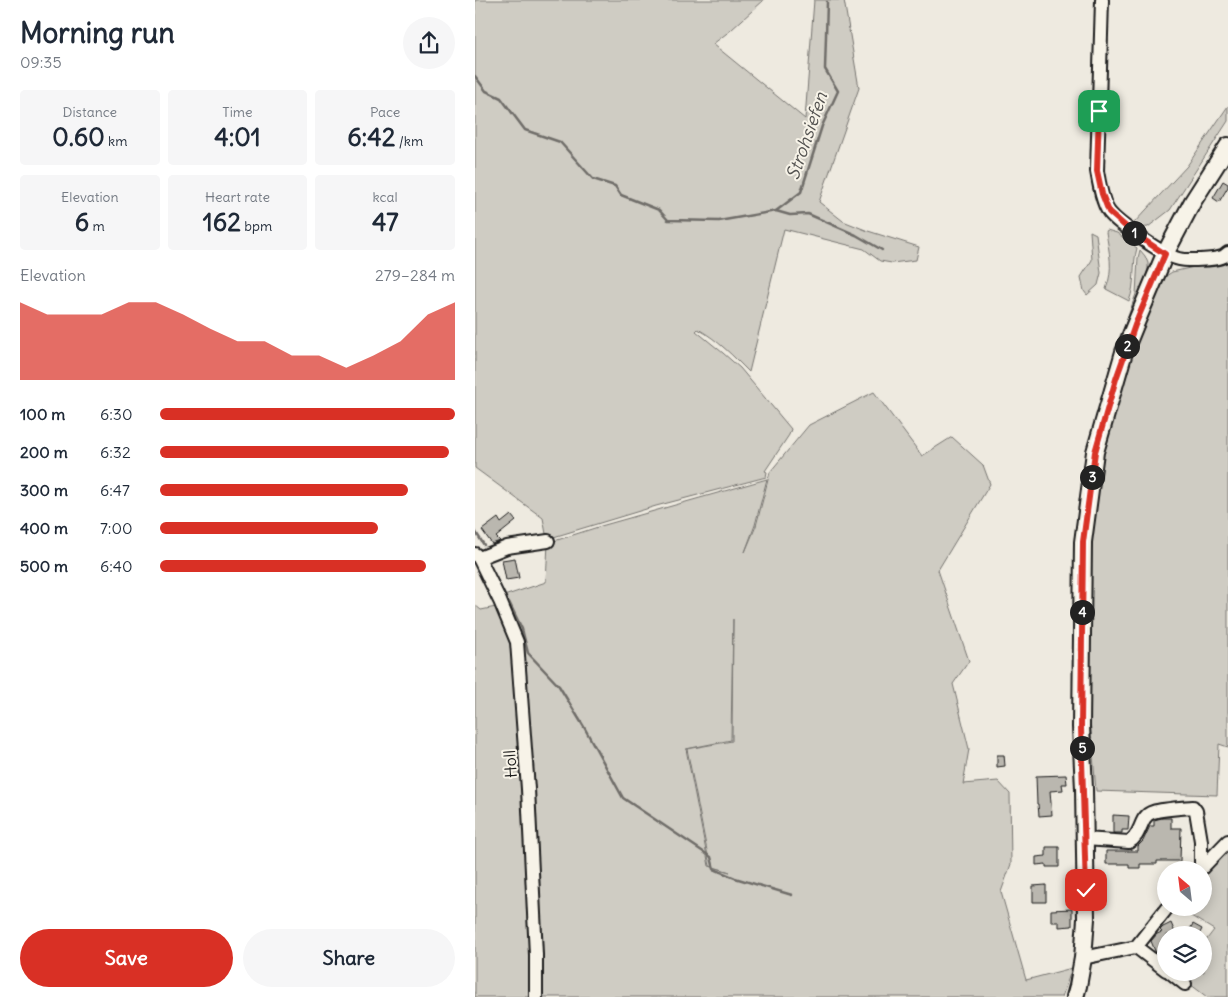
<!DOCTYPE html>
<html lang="en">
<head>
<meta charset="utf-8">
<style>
	:root { --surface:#fff; --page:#f6f6f7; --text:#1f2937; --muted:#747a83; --accent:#d93025 }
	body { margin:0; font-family:Delius,sans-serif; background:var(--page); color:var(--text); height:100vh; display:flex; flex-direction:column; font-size:19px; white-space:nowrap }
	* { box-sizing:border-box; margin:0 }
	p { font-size:16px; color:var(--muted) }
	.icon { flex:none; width:28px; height:28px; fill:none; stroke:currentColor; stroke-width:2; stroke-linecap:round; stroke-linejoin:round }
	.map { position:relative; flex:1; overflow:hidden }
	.drawer { display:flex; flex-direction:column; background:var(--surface); width:475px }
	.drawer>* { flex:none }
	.needle { width:32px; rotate:332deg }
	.controls { position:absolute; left:682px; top:861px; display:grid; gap:10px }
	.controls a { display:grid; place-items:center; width:55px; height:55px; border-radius:50%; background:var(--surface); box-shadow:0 2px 12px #0003; font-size:25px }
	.pin { position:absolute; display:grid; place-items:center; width:42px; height:42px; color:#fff; margin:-21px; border-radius:10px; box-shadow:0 2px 8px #0006 }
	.km { position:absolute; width:25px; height:25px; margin:-12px; border-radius:50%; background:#222; color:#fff; font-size:14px; line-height:25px; text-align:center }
	.round { display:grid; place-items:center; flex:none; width:52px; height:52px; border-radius:26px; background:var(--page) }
	.headline { display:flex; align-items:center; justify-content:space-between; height:85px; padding:0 20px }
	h1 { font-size:28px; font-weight:800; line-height:38px }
	.figures { display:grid; grid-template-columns:repeat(3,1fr); gap:8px; height:85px; padding:5px 20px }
	.figures div { display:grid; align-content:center; border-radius:5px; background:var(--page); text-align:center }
	.figures b { font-size:25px; font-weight:800 }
	.figures small { font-size:14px; font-weight:400 }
	.figures p { font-size:14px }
	.chart { height:140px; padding:10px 20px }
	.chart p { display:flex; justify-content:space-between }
	.chart svg { width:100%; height:90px; margin-top:5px; fill:var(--accent); opacity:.7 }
	.button { display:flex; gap:10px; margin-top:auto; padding:10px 20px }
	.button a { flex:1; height:58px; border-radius:30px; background:var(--accent); color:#fff; font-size:20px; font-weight:800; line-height:58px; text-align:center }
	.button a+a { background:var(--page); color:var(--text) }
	ul { padding:0 20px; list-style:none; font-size:16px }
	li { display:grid; grid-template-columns:80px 60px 1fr; align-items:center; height:38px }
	li i { height:12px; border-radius:6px; background:var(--accent) }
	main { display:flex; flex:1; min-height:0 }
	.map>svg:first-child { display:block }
</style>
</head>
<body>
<main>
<section class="drawer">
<div class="headline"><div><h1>Morning run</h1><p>09:35</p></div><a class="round"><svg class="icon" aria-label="share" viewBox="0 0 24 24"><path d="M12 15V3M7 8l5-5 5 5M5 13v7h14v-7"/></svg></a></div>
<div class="figures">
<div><p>Distance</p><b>0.60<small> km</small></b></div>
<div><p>Time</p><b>4:01</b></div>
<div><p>Pace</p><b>6:42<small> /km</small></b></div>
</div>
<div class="figures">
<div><p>Elevation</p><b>6<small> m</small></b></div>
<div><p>Heart rate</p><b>162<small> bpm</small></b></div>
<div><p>kcal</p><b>47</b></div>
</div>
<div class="chart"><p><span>Elevation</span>279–284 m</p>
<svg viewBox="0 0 160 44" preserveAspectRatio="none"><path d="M0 44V6L10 12L20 12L30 12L40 6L50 6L60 12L70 19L80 25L90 25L100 32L110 32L120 38L130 32L140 25L150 12L160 6V44z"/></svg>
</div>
<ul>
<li><b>100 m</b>6:30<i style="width:100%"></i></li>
<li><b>200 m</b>6:32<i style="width:98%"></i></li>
<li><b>300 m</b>6:47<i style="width:84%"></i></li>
<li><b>400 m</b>7:00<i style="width:74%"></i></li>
<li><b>500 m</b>6:40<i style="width:90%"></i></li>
</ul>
<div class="button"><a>Save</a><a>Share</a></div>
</section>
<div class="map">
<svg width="753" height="997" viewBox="0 0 753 997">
	<rect width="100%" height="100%" fill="#eeeae0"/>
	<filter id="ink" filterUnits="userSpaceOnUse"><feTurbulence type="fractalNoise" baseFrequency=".02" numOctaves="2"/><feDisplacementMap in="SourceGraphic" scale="10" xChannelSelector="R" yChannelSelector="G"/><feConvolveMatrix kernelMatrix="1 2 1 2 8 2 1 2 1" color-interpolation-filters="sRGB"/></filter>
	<g filter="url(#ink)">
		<g fill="#cfccc3" stroke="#767470" fill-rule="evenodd">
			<path d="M0 0H289L256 30 238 44 330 119 339 0H369L384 88 344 202 368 221 393 231 444 247 441 260 417 263 405 261 389 249 309 229 274 372C258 356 243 340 223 329L221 331 248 353 265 368 316 429 314 435 290 471 292 472 291 477 181 506 72 539 68 518 0 468Z"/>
			<polygon points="753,106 753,121 695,210 673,227 665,228 658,224 712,166"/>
			<path d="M632 230 642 233 662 248C657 265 661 284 654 301L631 289C639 269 634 252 631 232Z"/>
			<polygon points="615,231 621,234 626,273 623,285 612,295 609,291 606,277 617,260"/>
			<polygon points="665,250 670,256 673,263 673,269 670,279 657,311 634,380 598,679 598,622 600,561 604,519 622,415 631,381 642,347 661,294 663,258"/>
			<polygon points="753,258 753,747 744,744 742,795 621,791 612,683 614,525 625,453 655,356 685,280 697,272 750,260"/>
			<path d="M399 392 447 456 477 437 508 465 515 484 463 570 494 661 478 684 494 749 488 784 523 781 535 794 536 864 526 892 551 980 597 968 587 997H65L47 642 26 597 71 582 73 543 126 526 292 479 280 525 270 552 281 526 295 472 334 425ZM258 619 257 741 212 749 235 866 255 872 234 866 211 749 256 740Z"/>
			<polygon points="0,605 6,610 26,606 39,651 54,829 56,997 0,997"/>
			<polygon points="753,846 753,997 732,997 703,975 705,973 729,972 729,943 739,930 703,908 729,908 729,872"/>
		</g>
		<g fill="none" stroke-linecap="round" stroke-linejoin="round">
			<g stroke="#6f6d69" stroke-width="2.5">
				<polyline points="0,76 11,91 26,98 50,130 85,142 118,179 140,186 146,195 184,210 193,220 244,221 301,211 326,192 347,126 363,91 350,69 352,2"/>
				<polyline points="301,211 315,215 333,214 381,235 407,250"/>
				<polyline points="0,531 9,545"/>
				<polyline points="34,602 47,629 53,653 84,686 109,727 148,798 236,857 239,869 260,878 317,895"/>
			</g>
		</g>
		<g fill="#bab7af" stroke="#1c1c1c">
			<polygon points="748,181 753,184 753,187 744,202 738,198"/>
			<polygon points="36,515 41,521 21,537 25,541 17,544 7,530 23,518 26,523"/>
			<polygon points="40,558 44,578 31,580 27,560"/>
			<polygon points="522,755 529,755 530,766 522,767"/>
			<polygon points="591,775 592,784 587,784 588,790 575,791 577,815 564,816 563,804 562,804 561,776"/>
			<polygon points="638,815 654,816 653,830 647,830 647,833 638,833"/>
			<polygon points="687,818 696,818 696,828 706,828 705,861 682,861 682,864 665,864 665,868 654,868 654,864 631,864 631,851 663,851 663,846 668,841 675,826 679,826 679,820"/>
			<polygon points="571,847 584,847 584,867 571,867 571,864 561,865 561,857 571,856"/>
			<polygon points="571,885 571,902 558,902 558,886"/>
			<polygon points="597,909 597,926 584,927 584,922 576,922 576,910"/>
			<polygon points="696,923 701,935 691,935 691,953 685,955 680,951 676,941 682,934 687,932 685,930 688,927"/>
			<polygon points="718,924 727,929 724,935 718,935 713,932"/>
		</g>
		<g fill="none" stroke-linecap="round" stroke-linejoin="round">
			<defs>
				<g id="minor">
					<path d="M627 0 622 171C624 182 627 203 634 212 643 224 690 256 704 259 712 261 739 260 747 257 748 257 752 254 753 253"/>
					<polyline points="0,554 4,558 25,601 42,642 53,789 61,955 61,997"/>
					<polyline points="4,558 32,547 73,541"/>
					<path d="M610 839 654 842C663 837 664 828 669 819 671 816 674 813 678 812 688 809 707 808 718 807L721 811 726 841V869"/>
					<polyline points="725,870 753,841"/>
					<polyline points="661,947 691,970"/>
					<polyline points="608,958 661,947 692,908"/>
					<polyline points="695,972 710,984"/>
				</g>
				<polyline id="major" points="600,997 603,986 608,958 611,919 609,789 606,727 608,542 620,452 649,352 660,325 690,254 718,201 753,146"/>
			</defs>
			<use href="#minor" stroke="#1c1c1c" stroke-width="16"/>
			<use href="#major" stroke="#1c1c1c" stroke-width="20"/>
			<use href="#minor" stroke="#f7f3e8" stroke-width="12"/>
			<use href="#major" stroke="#f7f3e8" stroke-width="16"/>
		</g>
	</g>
	<g fill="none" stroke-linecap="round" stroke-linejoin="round" filter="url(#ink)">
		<defs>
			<polyline id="route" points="611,890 606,727 608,542 620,452 641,379 660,325 690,254 657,232 634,212 627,194 622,171 624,111"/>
		</defs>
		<use href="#route" stroke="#fff" stroke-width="10"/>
		<use href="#route" stroke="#d93025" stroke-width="6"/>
	</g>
	<g text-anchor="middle" stroke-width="4" stroke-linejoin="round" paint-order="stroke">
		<g font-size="16" fill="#1c1c1c" stroke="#f7f3e8">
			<text transform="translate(35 764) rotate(-94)" y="6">Holl</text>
		</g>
		<g font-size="18" font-style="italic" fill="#535250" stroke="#f7f3e8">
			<text transform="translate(332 136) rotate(-71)" y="6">Strohsiefen</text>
		</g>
	</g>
</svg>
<div class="controls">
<a><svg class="needle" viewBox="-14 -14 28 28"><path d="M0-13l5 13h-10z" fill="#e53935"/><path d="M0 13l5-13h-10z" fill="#747a83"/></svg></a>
<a><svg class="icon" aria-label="layers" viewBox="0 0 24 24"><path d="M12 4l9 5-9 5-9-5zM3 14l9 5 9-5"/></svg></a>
</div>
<div class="pin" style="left:624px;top:111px;background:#1e9e55"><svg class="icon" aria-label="arrive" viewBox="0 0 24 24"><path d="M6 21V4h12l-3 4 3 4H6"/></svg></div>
<div class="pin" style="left:611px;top:890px;background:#d93025"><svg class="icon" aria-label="check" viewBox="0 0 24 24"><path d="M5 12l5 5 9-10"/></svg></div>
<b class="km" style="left:659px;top:233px">1</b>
<b class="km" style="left:652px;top:346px">2</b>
<b class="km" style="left:617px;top:477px">3</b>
<b class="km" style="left:607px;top:612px">4</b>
<b class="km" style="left:607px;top:748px">5</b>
</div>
</main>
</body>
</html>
